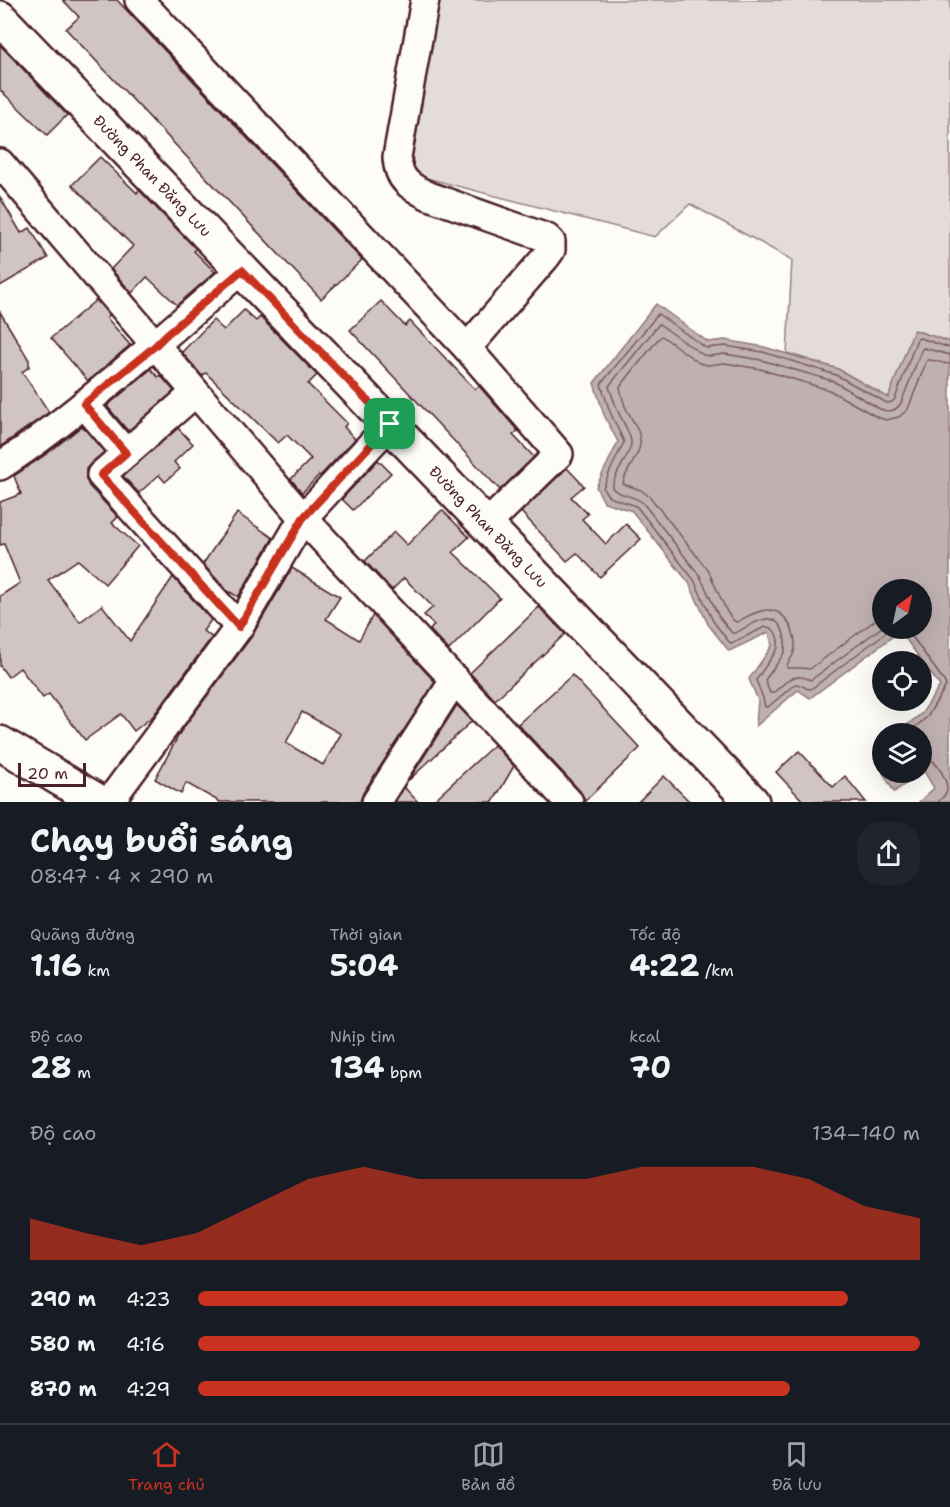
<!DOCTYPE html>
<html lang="vi">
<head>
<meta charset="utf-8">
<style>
	:root { --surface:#171b24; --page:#20242c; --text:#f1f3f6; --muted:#9ea1a6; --line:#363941; --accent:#c8321e }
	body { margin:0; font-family:"Shantell Sans",sans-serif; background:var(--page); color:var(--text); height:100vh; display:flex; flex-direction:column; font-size:22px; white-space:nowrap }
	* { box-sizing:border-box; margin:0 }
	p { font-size:20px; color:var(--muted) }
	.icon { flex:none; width:33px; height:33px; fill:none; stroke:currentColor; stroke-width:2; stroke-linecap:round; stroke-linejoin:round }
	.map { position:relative; height:802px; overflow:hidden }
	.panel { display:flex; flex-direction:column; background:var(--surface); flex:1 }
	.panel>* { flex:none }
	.needle { width:39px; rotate:33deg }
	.controls { position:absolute; left:872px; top:579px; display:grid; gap:12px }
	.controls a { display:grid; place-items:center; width:60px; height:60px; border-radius:50%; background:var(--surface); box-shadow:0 6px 24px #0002; font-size:30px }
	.scale { position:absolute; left:18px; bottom:15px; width:68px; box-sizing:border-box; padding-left:6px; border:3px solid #4a1f2b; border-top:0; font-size:16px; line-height:21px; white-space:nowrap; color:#4a1f2b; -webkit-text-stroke:4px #fdfcf7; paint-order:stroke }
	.pin { position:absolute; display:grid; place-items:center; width:51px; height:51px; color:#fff; margin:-26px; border-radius:12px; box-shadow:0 3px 9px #0006 }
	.round { display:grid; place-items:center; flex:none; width:63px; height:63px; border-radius:24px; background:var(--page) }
	.head { display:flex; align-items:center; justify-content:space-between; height:102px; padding:0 30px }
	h1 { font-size:33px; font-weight:700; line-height:45px }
	.stats { display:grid; grid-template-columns:repeat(3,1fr); gap:9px; height:102px; padding:6px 30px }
	.stats div { display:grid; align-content:center }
	.stats b { font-size:30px; font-weight:700 }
	.stats small { font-size:16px; font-weight:400 }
	.stats p { font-size:16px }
	.chart { height:168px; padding:12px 30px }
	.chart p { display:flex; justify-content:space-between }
	.chart svg { width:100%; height:108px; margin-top:6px; fill:var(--accent); opacity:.7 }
	ul { padding:0 30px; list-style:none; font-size:20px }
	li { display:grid; grid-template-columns:96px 72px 1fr; align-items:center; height:45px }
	li i { height:15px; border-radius:8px; background:var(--accent) }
	.menu { display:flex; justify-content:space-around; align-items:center; height:84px; border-top:2px solid var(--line); background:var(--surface); font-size:16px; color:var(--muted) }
	.menu a { display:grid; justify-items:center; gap:3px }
	.menu .selected { color:var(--accent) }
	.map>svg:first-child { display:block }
</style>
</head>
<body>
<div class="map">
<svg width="950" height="802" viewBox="0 0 950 802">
	<rect width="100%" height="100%" fill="#fdfcf7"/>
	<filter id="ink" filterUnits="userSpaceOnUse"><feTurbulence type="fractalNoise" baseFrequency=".0167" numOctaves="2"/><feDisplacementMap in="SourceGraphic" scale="12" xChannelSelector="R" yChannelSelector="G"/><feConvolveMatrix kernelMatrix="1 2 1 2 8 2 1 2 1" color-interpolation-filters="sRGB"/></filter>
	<g filter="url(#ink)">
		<polygon fill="#e3dcda" stroke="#967e82" stroke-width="1.5" points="424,0 950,0 950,342 914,330 889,398 838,369 787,353 792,260 690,204 655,237 399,171"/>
		<path fill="#c0b1b1" stroke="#91777b" stroke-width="1.5" fill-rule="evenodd" d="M656 304 708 342 725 340 764 347 838 369 888 398 914 330 950 342V802H919L934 788 924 771 894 792 883 773 921 772V734L897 733 922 713 940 686 900 631 810 698 798 690 756 726 758 700 749 679 772 646 769 632 729 651 708 624 689 583 632 511 604 502 596 487 618 442 604 415 594 383ZM882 590H921V628H882Z"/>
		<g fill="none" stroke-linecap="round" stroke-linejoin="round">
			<g stroke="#795961" stroke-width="1.5">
				<path d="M882 615 810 669 800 668H787V665C790 660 794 655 795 648 796 632 786 610 768 610 757 610 747 617 737 622L734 621 727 612 708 570 650 497 641 490 623 484C625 470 638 459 640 445 642 431 630 418 625 406 623 400 621 393 620 387L659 338 662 336 699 363 708 365 725 363 760 369 829 390 877 417 886 420 899 417 908 409 927 360C934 359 942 364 950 364"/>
				<path d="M882 627 811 680C808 679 804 677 801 677 790 675 781 687 773 693H770L765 680C771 671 779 662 784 653 787 647 785 641 784 635 776 605 752 625 735 633H732L719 617 700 576 643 503C634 495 619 496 612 488 614 473 629 458 631 444 632 434 620 418 617 409 614 401 611 393 609 386L659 324 703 355 710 356 725 354 761 360 833 381 880 409C889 413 896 411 901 403L922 349 924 348 950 355"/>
				<path d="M892 628 811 689C805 690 802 683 795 684L768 707H765L763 698 756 680 778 648C779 639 776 626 765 627L732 643 729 642 713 621 694 580 637 507 633 505 609 497 603 488 610 471 624 442 610 412 601 384 658 314 706 348 725 346 763 352 836 375 887 403 892 402 895 399 917 339 920 338 950 348"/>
				<polyline points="906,628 944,681 946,686 927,717 907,734"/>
				<path d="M921 758C925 758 927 758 931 760 938 764 948 781 947 790 946 795 942 798 938 802"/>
			</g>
		</g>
		<g fill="#d0c5c4" stroke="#4a1f2b" stroke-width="1.5" fill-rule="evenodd">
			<polygon points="63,0 117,0 362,260 321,299 66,29 79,17"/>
			<polygon points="0,45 67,115 47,135 0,90"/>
			<polygon points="100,157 137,193 139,190 196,249 194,251 215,272 177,305 147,277 132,293 111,269 133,246 72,185"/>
			<polygon points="0,197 21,233 30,228 48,258 0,286"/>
			<polygon points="96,300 109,315 107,318 130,345 88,381 51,338"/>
			<polygon points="381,301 405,326 410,321 475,389 479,386 518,431 513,435 534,457 500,490 350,330"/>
			<polygon points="244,310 256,321 260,317 317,375 308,384 347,423 344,427 355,439 320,476 319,475 302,493 291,479 311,459 287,435 278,443 206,373 202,376 182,352 213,320 224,330"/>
			<polygon points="0,312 29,360 29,367 22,372 49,412 1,446 0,443"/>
			<polygon points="151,369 158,377 160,375 174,391 128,431 107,406"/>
			<polygon points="82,426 104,452 91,463 86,469 86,479 89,486 118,517 112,523 138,546 105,584 78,560 48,580 80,622 102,605 130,641 173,577 211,620 203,631 212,637 153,716 134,731 121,714 85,740 49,694 43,698 20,668 8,677 0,666 0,596 20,583 4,544 0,545 0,502 21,494 14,476 48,453"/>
			<polygon points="178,428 193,444 174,462 180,469 165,482 159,475 139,493 123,476"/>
			<polygon points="378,460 391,473 353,510 342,499"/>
			<polygon points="567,468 584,486 571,497 588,514 582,519 606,544 626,524 641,539 600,577 577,553 567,561 521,512"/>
			<polygon points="442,510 469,537 453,552 500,598 449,650 430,630 434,625 424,615 433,607 404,578 392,590 365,561 394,532 407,545"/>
			<polygon points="237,513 273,538 238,597 230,592 229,593 203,564"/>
			<path d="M292 568 340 597 326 619 359 640 373 615 435 682 363 793 360 802H220L186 783 181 794 155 779 181 731 252 636ZM302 712 341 734 323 765 286 743Z"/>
			<polygon points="539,607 565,634 495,700 470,673"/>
			<polygon points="572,675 640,748 584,802 584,798 580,791 518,724"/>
			<polygon points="457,705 472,721 409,780"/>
			<polygon points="494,745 514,766 493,802 432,802"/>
			<polygon points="799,751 833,787 845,776 866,802 804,802 776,772"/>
			<polygon points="664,776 690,802 638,802"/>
			<polygon points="404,787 418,802 395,802"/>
		</g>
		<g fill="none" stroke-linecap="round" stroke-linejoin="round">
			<defs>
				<g id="minor">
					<polyline points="139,0 467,348 559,454 486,525"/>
					<path d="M425 0 397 157C398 180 410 187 429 196L547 238 551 242V250L546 257 467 348"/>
					<polyline points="0,163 303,518 569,802"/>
					<polyline points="195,393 101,475 239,627"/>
					<polyline points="84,404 126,453"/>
					<path d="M0 466C35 444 67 418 99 392 147 352 194 311 241 270"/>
					<polyline points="109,802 239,627 303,518 390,424"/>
					<polyline points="376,802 455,679"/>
				</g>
				<polyline id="major" points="0,18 752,802"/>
				<polyline id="highway" points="0,743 99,802"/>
			</defs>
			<use href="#minor" stroke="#4a1f2b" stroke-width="32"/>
			<use href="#major" stroke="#4a1f2b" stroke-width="38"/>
			<use href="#highway" stroke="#4a1f2b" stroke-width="38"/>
			<use href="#minor" stroke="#fdfcf7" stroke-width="27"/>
			<use href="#major" stroke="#fdfcf7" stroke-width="33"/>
			<use href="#highway" stroke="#fdfcf7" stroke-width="33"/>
		</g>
	</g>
	<g fill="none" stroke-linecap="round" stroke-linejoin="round" filter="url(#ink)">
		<defs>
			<polygon id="route" points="242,270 390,424 303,518 239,627 101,475 126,453 84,404 155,346 166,335"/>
		</defs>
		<use href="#route" stroke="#fff" stroke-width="12"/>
		<use href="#route" stroke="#c8321e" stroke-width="8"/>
	</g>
	<g text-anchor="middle" stroke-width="4.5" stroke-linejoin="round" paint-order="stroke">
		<g font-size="15" fill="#4a1f2b" stroke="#fdfcf7">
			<text transform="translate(152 176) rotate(46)" y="5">Đường Phan Đăng Lưu</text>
			<text transform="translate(488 527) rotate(46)" y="5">Đường Phan Đăng Lưu</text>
		</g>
	</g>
</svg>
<div class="controls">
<a><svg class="needle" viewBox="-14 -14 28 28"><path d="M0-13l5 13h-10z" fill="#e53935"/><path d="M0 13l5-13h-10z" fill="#9ea1a6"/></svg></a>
<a><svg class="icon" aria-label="locate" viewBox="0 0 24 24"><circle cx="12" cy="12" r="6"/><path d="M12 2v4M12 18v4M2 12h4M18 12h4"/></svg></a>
<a><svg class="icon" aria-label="layers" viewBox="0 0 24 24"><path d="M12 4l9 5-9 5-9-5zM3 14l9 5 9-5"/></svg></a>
</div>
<div class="scale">20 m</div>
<div class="pin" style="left:390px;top:424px;background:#1e9e55"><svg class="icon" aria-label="arrive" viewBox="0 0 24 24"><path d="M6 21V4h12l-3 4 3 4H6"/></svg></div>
</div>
<section class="panel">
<div class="head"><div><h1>Chạy buổi sáng</h1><p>08:47 · 4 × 290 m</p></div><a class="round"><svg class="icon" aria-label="share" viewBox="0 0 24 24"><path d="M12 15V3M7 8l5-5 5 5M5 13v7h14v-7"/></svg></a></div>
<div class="stats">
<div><p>Quãng đường</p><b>1.16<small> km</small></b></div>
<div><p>Thời gian</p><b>5:04</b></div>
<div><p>Tốc độ</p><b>4:22<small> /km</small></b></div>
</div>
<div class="stats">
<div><p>Độ cao</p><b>28<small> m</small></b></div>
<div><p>Nhịp tim</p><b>134<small> bpm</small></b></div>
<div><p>kcal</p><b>70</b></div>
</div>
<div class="chart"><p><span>Độ cao</span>134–140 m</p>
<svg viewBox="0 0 160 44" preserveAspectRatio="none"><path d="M0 44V27L10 33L20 38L30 33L40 22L50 11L60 6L70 11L80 11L90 11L100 11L110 6L120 6L130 6L140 11L150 22L160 27V44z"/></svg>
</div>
<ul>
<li><b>290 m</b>4:23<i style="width:90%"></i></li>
<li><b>580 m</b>4:16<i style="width:100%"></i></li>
<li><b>870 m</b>4:29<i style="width:82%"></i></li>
</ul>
</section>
<nav class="menu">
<a class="selected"><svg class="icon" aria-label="home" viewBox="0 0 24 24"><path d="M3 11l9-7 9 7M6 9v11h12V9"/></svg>Trang chủ</a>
<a><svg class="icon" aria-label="map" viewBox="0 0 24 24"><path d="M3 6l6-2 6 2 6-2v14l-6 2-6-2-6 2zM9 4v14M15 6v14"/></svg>Bản đồ</a>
<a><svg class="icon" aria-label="saved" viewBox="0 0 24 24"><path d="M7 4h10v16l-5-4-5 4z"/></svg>Đã lưu</a>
</nav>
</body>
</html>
